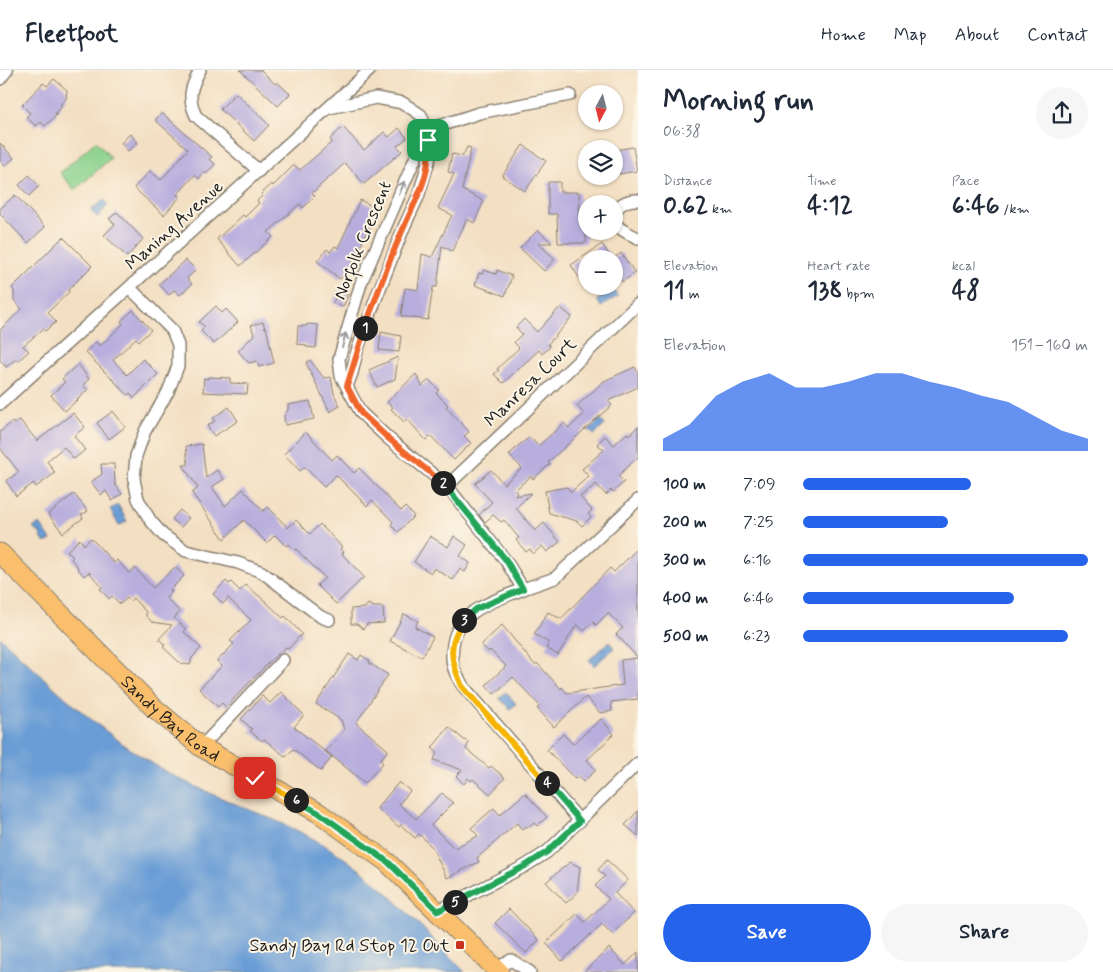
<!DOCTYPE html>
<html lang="en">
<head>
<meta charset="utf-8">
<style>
	:root { --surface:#fff; --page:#f6f6f7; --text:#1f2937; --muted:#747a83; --line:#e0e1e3; --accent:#2563eb }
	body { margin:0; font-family:Mynerve,sans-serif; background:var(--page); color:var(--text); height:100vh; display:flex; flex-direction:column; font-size:19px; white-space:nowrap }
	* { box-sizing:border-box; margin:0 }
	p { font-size:16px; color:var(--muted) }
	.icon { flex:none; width:28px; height:28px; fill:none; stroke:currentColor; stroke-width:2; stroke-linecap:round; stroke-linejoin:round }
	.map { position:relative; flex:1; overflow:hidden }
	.details { display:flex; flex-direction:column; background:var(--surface); width:475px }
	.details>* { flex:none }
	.needle { width:32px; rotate:187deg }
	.tools { position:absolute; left:578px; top:15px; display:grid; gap:10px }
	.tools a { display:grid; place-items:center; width:45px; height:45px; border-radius:50%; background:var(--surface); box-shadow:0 1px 4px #0004; font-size:25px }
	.pin { position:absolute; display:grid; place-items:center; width:42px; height:42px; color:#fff; margin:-21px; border-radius:10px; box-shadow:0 2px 8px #0006 }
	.km { position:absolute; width:25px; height:25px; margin:-12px; border-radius:50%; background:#222; color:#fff; font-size:14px; line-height:25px; text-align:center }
	.round { display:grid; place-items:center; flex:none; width:52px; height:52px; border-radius:26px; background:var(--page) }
	.head { display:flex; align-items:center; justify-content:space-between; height:85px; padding:0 25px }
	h1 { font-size:28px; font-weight:700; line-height:38px }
	.stats { display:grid; grid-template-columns:repeat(3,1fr); gap:8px; height:85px; padding:5px 25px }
	.stats div { display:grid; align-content:center }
	.stats b { font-size:25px; font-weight:700 }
	.stats small { font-size:14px; font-weight:400 }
	.stats p { font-size:14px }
	.chart { height:140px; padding:10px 25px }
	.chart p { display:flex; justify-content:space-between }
	.chart svg { width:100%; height:90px; margin-top:5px; fill:var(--accent); opacity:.7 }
	.primary-button { display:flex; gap:10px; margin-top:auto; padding:10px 25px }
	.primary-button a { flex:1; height:58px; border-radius:30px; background:var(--accent); color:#fff; font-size:20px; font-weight:700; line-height:58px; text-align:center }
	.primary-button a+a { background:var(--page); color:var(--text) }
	ul { padding:0 25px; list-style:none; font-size:16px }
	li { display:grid; grid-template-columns:80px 60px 1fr; align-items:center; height:38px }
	li i { height:12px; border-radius:6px; background:var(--accent) }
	header { display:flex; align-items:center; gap:30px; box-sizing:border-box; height:70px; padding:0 25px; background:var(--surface); border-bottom:1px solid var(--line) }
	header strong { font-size:24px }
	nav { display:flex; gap:28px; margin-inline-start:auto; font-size:18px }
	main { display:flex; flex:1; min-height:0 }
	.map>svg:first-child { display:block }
</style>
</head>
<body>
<header>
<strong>Fleetfoot</strong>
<nav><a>Home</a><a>Map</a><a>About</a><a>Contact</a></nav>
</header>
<main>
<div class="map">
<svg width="638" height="902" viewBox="0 0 638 902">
	<rect width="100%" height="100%" fill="#fcf5e5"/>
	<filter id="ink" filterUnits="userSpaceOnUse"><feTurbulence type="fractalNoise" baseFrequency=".02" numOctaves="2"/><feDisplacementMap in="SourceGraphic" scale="10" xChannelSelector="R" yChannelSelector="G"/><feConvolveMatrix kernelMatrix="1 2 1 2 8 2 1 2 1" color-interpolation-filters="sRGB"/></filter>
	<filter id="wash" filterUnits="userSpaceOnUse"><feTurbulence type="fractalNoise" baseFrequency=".0096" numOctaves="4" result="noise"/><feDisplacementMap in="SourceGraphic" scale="20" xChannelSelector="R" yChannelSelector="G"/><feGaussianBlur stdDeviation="1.12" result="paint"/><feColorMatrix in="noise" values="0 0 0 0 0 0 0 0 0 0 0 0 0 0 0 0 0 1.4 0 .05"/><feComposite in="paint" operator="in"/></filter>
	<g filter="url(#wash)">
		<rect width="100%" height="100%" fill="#f3dfc2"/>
		<polygon fill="#89d18c" stroke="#527654" points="96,71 111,88 75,120 60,103"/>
		<g fill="#6a9dd5" stroke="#435c78">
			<polygon points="104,130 108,134 107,136 98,147 96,146 92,142 92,139"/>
			<polygon points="613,220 618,226 601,237 597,230"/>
			<polygon points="600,349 605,355 594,365 589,360"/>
			<polygon points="118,435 127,451 119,456 110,439"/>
			<polygon points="40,454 51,470 47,472 44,472 41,467 41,464 34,459 34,457"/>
			<path d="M0 567C55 619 115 677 184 711 238 738 298 754 347 790 391 821 427 864 465 902H0Z"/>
			<polygon points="609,572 614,578 594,596 589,590"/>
			<polygon points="506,622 516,634 510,639 499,628"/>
		</g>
		<g id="blocks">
			<g fill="#b8aede">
				<polygon points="240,0 261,0 275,14 277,12 290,24 278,36"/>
				<polygon points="54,9 67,20 66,29 60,35 62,37 55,43 57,45 45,56 41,52 36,56 26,47 30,43 22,35 43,13 47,16"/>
				<polygon points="236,23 269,55 254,71 220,39"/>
				<polygon points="162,43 212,87 209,89 215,94 206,104 204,102 199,109 195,105 177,125 180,127 164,145 134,118 150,101 161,110 188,79 155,50"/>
				<polygon points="343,57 364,80 384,62 389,67 399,58 407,68 397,76 402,81 364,114 345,93 312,123 315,126 303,138 300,134 268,162 273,167 240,196 217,169 243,145 245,147 259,133 257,131 263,125 261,124 272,114 273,116 294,95 300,100 332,72 330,69"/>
				<polygon points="130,64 138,73 128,81 121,73"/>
				<polygon points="0,73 14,88 5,96 0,91"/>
				<polygon points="523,75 546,91 525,121 502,106"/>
				<polygon points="467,77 471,78 462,120 484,131 474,153 467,149 452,181 442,176 437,217 433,217 428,250 401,246 405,218 418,220 422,184 432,187 452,145 438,138 454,104 448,102 452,84 463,86"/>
				<polygon points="633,77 637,101 619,104 615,80"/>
				<polygon points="29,105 39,116 29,126 19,115"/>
				<polygon points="548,112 560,112 560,122 579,122 580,150 586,150 586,173 558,173 557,144 548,144"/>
				<polygon points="15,125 45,157 28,173 0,144 0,139"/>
				<polygon points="360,130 378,139 352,194 340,209 317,191 327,179 330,182 335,176 338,178"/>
				<polygon points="117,142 143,169 127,187 104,165 115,154 109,149"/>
				<polygon points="538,160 552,173 538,173 555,189 544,201 520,178"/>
				<polygon points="63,167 92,196 68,220 69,222 48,242 56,252 45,261 43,259 23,276 29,281 18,291 16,289 6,297 0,290 0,260 22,239 14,230 14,221 12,218"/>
				<polygon points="602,174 612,189 586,189 586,218 571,195"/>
				<polygon points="621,183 635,203 622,212 614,199 614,188"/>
				<polygon points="186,190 196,200 187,208 192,214 180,225 174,220 169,225 159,214"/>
				<polygon points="484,200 496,204 497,200 512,206 505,226 475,215 479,203 482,204"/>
				<polygon points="338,220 348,225 343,237 333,233"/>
				<polygon points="216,236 222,243 226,239 238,252 214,274 201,261 205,257 199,252"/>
				<polygon points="560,237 572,247 548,274 550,277 542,284 539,280 503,313 494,304 499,300 497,299 519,278 514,272 522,264 516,257 524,249 537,262"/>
				<polygon points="133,240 151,260 139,271 136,268 113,290 127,305 143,289 158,304 134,328 130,323 128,325 85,282 96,272 100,276 123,254 121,251"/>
				<polygon points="263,252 265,258 266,257 274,293 259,297 257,291 249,293 238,281 254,265 251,255"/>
				<polygon points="307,254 318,255 316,278 306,277 306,275 297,274 298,256 307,256"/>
				<polygon points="381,262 401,266 399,282 379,280"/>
				<polygon points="398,287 395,309 377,317 369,300"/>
				<polygon points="310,290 324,308 331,307 334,324 340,336 330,342 306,293"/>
				<polygon points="78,294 89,309 83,315 88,320 65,341 51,325 65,312 62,309"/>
				<polygon points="635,297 638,303 638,317 608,331 612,335 548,392 550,394 533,409 531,406 515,420 517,423 514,426 531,423 516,438 535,461 544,453 560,472 547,482 542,476 533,484 530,479 526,482 516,470 519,468 504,450 501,452 493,445 485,452 479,445 492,432 475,414 491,400 504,414 522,398 509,385 518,376 530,367 538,376 564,353 569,358 584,344 577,336 604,311"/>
				<polygon points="416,304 422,316 429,310 439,320 436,323 448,335 446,337 469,362 464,366 471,373 454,390 431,366 426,370 407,349 404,352 391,339 393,337 387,332"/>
				<polygon points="208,307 230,308 230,313 248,314 247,324 203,322 204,308 208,309"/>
				<polygon points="310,331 314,349 285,355 284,346 288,340 288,335"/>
				<polygon points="229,337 238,351 214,366 207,356 215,351 213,348"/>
				<polygon points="113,341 125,357 109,369 97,353"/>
				<polygon points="73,343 85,357 74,366 85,380 74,389 64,377 47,391 55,403 36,417 34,413 16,426 6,411 19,402 0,378 0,362 12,352 14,354 20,350 37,371"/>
				<polygon points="638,356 638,387 618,406 624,412 613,422 611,420 606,425 596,414 580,427 592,440 588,444 591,447 582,456 577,451 549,443 545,421 567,417 571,422 589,406 582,399 604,380 597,374 605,366 614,375 627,363 629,365"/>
				<polygon points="306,362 332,390 337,385 354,403 359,398 401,441 405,437 414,446 398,462 391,455 393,452 372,430 367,436 336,405 324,417 305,397 300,401 284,384"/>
				<polygon points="202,374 206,408 217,400 224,409 212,417 225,436 243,419 263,441 268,437 288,458 296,450 310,464 320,454 342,477 340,479 344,482 342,484 364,507 336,534 317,515 325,508 296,479 295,480 289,474 286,476 275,465 267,473 244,450 224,469 192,423 198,418 183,395 188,395 186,376"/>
				<polygon points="101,394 114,394 115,414 122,424 112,431 106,421 101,425 91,412 102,404"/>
				<polygon points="74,424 88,441 81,445 83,448 63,463 48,444"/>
				<polygon points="180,440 189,448 181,457 172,449"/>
				<polygon points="430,466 448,477 454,466 467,475 460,486 470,493 465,502 460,499 453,510 434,498 431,503 414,492"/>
				<polygon points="91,468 114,493 117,490 129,503 135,498 153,518 175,497 184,506 170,520 172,522 166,528 180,542 174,548 186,559 184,562 201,578 192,588 190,595 180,593 163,577 165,575 159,569 172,555 152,552 146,546 146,542 133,528 130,531 127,528 120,534 112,526 109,529 100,519 102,517 89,502 84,506 77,498 78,497 71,489 73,487 67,481 80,469 84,475"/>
				<polygon points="638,478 638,588 616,564 623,558 608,543 596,555 593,552 584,561 577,554 558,585 546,578 549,573 534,564 548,542 561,549 610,498 614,502"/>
				<polygon points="226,511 229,514 231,512 240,521 246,515 265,531 283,548 285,546 302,564 288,579 286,577 272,589 226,637 222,633 218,637 199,619 222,596 217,591 234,574 230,571 251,550 228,528 223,534 213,524"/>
				<polygon points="368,534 374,537 383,537 384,553 367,554 363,559 357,554 351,554 351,539 365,538"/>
				<polygon points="404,544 418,551 415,557 433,567 422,587 390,571"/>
				<polygon points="502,555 535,595 537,593 561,619 562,617 567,623 623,615 621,590 638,588 638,629 611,632 612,641 600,643 586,627 554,657 537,638 540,636 513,607 494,624 486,615 506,596 490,580 489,582 481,575"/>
				<polygon points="349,584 358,590 361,585 370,591 369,593 388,605 356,653 388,680 380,690 383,693 365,713 326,681 344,660 341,650 316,634"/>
				<polygon points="281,622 304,645 294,657 332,687 321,701 293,679 286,687 264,669 262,671 250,661 252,659 241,649 262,626 270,633"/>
				<polygon points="601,649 614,664 587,690 596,700 583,712 578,706 575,709 547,680 563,664 573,674"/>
				<polygon points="449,657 464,670 469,672 466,679 489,698 491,696 505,708 490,724 473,709 471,711 468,708 464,714 456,706 462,700 434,690 437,682 432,678"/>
				<polygon points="399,712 410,721 399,734 416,749 442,723 453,733 431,755 454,778 478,766 471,758 494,738 500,745 525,723 547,747 537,756 534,753 528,758 527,756 522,760 517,753 477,788 479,792 447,808 432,777 419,764 415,768 401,755 399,757 377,738"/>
				<polygon points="638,741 638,766 625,755"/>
				<polygon points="607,790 628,810 615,823 634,843 612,864 602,854 562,891 546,873 577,844 585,852 609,829 595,816 605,806 598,800"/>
				<polygon points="570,792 580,797 577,823 566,833 546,812"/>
				<polygon points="509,839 539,870 526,883 495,853"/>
				<polygon points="609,878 625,895 638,882 638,902 584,902"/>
			</g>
		</g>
	</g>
	<g filter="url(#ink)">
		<use href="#blocks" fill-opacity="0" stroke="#887e6f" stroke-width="1"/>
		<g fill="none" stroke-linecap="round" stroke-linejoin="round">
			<defs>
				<g id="street">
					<path d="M200 0C191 17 187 27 196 46L259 101"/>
					<polyline points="0,9 7,0"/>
					<polyline points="329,38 376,28 403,33 421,45 427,60 430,87 418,127 404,157 375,231 357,281 352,303 347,316"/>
					<polyline points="427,60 479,43 570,25"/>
					<path d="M428 70 417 84 361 213 339 289 341 306 361 343 389 369 447 416 506 491 523 519C495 531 457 540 453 575 452 583 451 591 454 599 456 605 460 611 463 616L580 751"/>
					<path d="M638 130C625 129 608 139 617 155 621 161 632 165 638 168"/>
					<polyline points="130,218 172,260 178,275 178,296 168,322 145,361 136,386 134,409 138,429 150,450 163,465 186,481 238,493 262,502 321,547 329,550"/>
					<polyline points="0,334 370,0"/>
					<polyline points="447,416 638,234"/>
					<polyline points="523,519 555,508 638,430"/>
					<polyline points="201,677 283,590"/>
					<polyline points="438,841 525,796 547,782 638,693"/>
					<polyline points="496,899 511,890 530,902"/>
				</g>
				<g id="primary">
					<path id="s1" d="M0 483 153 637 201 677 319 743 387 792 499 902"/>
				</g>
			</defs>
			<use href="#street" stroke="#887e6f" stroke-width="14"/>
			<use href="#primary" stroke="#887e6f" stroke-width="21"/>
			<use href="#street" stroke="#fff" stroke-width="11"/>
			<use href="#primary" stroke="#f9bf6d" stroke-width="19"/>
		</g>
		<defs><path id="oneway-shaft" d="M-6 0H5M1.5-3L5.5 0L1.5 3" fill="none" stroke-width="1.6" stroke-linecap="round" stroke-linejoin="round" transform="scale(1.25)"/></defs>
		<g stroke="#999">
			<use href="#oneway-shaft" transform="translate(402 118) rotate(-67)"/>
			<use href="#oneway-shaft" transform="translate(344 270) rotate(-76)"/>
		</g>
	</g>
	<g fill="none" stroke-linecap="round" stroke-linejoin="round" filter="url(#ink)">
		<defs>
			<path id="split-1" d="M365 258C377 224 389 190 404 157 417 126 432 105 428 70"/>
			<polyline id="split-2" points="365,258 347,316 361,343 389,369 443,413"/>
			<polyline id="split-3" points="443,413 506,490 523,519 476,539 464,550"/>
			<path id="split-4" d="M464 550C446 575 451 591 462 616L547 713"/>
			<polyline id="split-5" points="455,832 525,796 547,782 580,751 547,713"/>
			<polyline id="split-6" points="296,730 319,743 388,792 438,841 455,832"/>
			<polyline id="split-7" points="255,708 296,730"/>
		</defs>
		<use href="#split-1" stroke="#fff" stroke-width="10"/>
		<use href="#split-2" stroke="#fff" stroke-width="10"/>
		<use href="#split-3" stroke="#fff" stroke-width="10"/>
		<use href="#split-4" stroke="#fff" stroke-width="10"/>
		<use href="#split-5" stroke="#fff" stroke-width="10"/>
		<use href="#split-6" stroke="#fff" stroke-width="10"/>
		<use href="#split-7" stroke="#fff" stroke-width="10"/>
		<use href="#split-1" stroke="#f0652b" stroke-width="6"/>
		<use href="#split-2" stroke="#f0652b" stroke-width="6"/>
		<use href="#split-3" stroke="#22a559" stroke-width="6"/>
		<use href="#split-4" stroke="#f5b400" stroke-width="6"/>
		<use href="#split-5" stroke="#22a559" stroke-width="6"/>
		<use href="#split-6" stroke="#22a559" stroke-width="6"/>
		<use href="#split-7" stroke="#f5b400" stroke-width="6"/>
	</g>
	<rect fill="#c8321e" stroke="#fcf5e5" stroke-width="2" x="455" y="870" width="10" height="10" rx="2.5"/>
	<g text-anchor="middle" stroke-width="4" stroke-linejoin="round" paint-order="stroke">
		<g font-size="18" fill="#1c1c1c" stroke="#fcf5e5">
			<text transform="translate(174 155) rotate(-42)" y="6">Maning Avenue</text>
			<text transform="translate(362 170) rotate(-68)" y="6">Norfolk Crescent</text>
			<text transform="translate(530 312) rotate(-44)" y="6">Manresa Court</text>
			<text dy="6" stroke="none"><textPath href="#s1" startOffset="238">Sandy Bay Road</textPath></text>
		</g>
		<g font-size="18" fill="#1c1c1c" stroke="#fcf5e5" text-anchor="end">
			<text x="450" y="881">Sandy Bay Rd Stop 12 Out</text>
		</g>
	</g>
</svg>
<div class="tools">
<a><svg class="needle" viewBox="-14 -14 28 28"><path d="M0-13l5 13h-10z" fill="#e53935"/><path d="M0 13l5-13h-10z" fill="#747a83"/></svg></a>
<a><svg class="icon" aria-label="layers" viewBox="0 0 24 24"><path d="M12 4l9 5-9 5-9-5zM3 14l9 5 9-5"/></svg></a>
<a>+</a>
<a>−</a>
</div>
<div class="pin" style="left:428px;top:70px;background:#1e9e55"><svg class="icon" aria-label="arrive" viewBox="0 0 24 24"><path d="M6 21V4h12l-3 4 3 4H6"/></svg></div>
<div class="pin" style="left:255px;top:708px;background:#d93025"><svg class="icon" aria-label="check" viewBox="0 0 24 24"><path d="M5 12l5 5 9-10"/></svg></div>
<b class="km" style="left:365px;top:258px">1</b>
<b class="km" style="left:443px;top:413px">2</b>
<b class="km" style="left:464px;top:550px">3</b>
<b class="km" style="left:547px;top:713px">4</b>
<b class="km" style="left:455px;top:832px">5</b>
<b class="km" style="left:296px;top:730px">6</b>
</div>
<section class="details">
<div class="head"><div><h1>Morning run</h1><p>06:38</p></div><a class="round"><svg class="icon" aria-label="share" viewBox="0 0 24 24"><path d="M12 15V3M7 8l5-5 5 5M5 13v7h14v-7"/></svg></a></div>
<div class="stats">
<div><p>Distance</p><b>0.62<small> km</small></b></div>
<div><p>Time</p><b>4:12</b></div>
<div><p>Pace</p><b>6:46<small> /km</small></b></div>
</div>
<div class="stats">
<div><p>Elevation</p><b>11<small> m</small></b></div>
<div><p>Heart rate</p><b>138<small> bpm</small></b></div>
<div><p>kcal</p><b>48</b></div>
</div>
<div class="chart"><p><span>Elevation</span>151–160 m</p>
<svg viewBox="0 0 160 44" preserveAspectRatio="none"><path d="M0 44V38L10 31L20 17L30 10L40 6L50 13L60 13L70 10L80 6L90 6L100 10L110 13L120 17L130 20L140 27L150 34L160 38V44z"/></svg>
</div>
<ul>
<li><b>100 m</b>7:09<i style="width:59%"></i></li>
<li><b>200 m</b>7:25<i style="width:51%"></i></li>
<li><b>300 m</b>6:16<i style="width:100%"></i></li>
<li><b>400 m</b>6:46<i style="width:74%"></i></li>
<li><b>500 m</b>6:23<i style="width:93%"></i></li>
</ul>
<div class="primary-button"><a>Save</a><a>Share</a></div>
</section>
</main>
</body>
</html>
